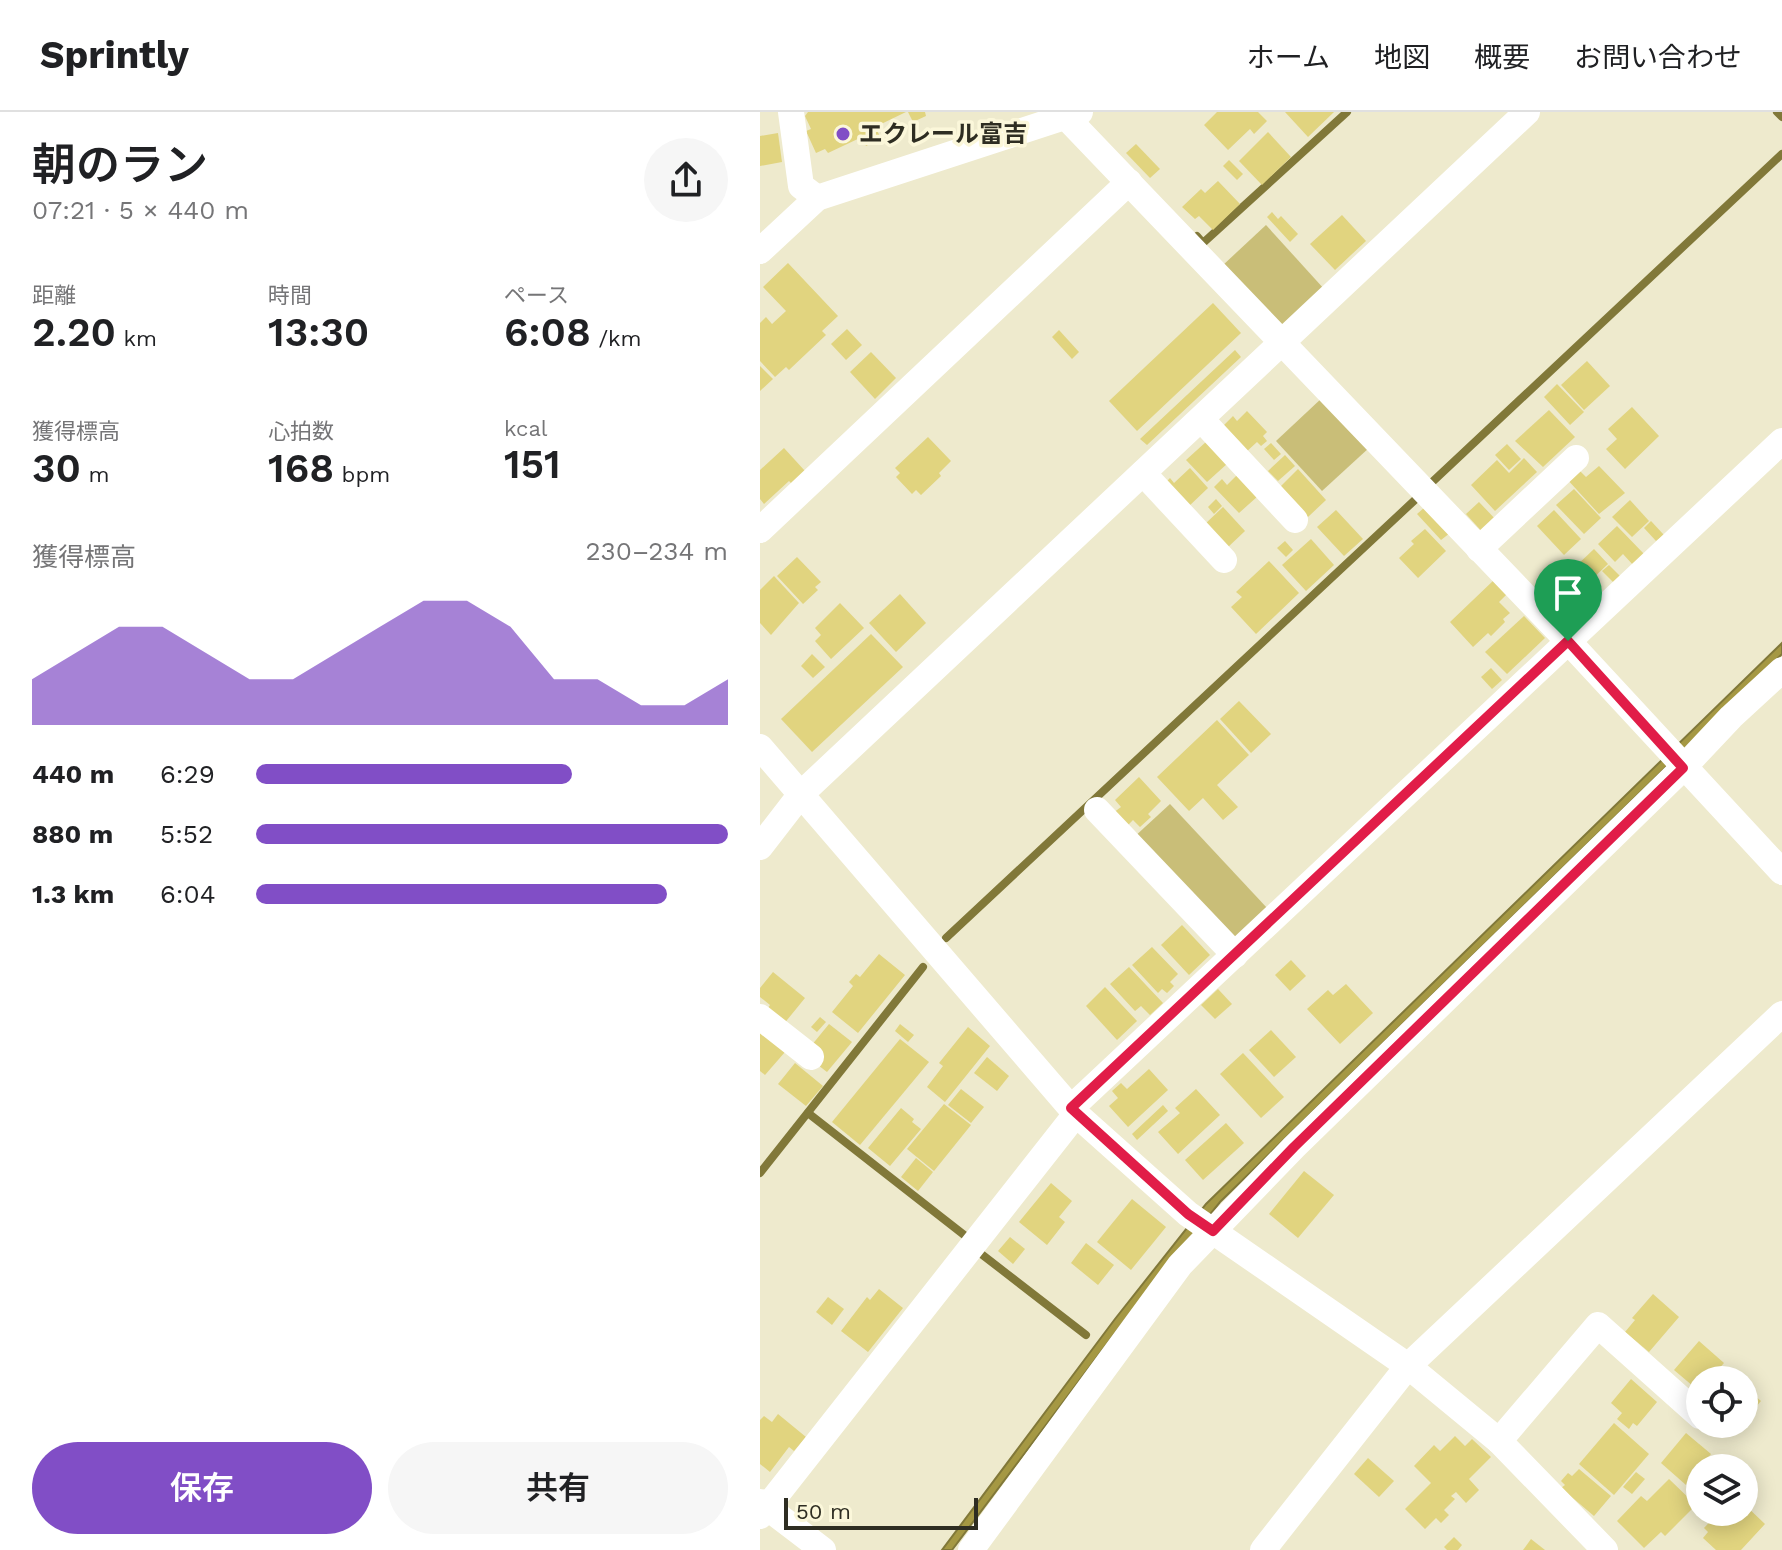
<!DOCTYPE html>
<html lang="ja">
<head>
<meta charset="utf-8">
<style>
	:root { --surface:#fff; --page:#f6f6f6; --text:#202124; --muted:#757577; --line:#e0e0e0; --accent:#814ec6 }
	body { margin:0; font-family:"Work Sans","Noto Sans JP",sans-serif; background:var(--page); color:var(--text); height:100vh; display:flex; flex-direction:column; font-size:30px; white-space:nowrap }
	* { box-sizing:border-box; margin:0 }
	p { font-size:26px; color:var(--muted) }
	.icon { flex:none; width:44px; height:44px; fill:none; stroke:currentColor; stroke-width:2; stroke-linecap:round; stroke-linejoin:round }
	.map { position:relative; flex:1; overflow:hidden }
	.drawer { display:flex; flex-direction:column; background:var(--surface); width:760px }
	.drawer>* { flex:none }
	.buttons { position:absolute; left:926px; top:1254px; display:grid; gap:16px }
	.buttons a { display:grid; place-items:center; width:72px; height:72px; border-radius:50%; background:var(--surface); box-shadow:0 4px 20px #0003; font-size:40px }
	.scale { position:absolute; left:24px; bottom:20px; width:194px; box-sizing:border-box; padding-left:8px; border:4px solid #2e2d22; border-top:0; font-size:22px; line-height:28px; white-space:nowrap; color:#2e2d22; -webkit-text-stroke:6px #fbf7da; paint-order:stroke }
	.pin { position:absolute; display:grid; place-items:center; width:68px; height:68px; color:#fff; margin:-82px -34px; border-radius:50% 50% 50% 0; rotate:-45deg; box-shadow:0 0 8px #0007 }
	.pin .icon { rotate:45deg }
	.round { display:grid; place-items:center; flex:none; width:84px; height:84px; border-radius:42px; background:var(--page) }
	.overview { display:flex; align-items:center; justify-content:space-between; height:136px; padding:0 32px }
	h1 { font-size:44px; font-weight:600; line-height:60px }
	.stats { display:grid; grid-template-columns:repeat(3,1fr); gap:12px; height:136px; padding:8px 32px }
	.stats div { display:grid; align-content:center }
	.stats b { font-size:40px; font-weight:600 }
	.stats small { font-size:22px; font-weight:400 }
	.stats p { font-size:22px }
	.chart { height:224px; padding:16px 32px }
	.chart p { display:flex; justify-content:space-between }
	.chart svg { width:100%; height:144px; margin-top:8px; fill:var(--accent); opacity:.7 }
	.button { display:flex; gap:16px; margin-top:auto; padding:16px 32px }
	.button a { flex:1; height:92px; border-radius:48px; background:var(--accent); color:#fff; font-size:32px; font-weight:600; line-height:92px; text-align:center }
	.button a+a { background:var(--page); color:var(--text) }
	ul { padding:0 32px; list-style:none; font-size:26px }
	li { display:grid; grid-template-columns:128px 96px 1fr; align-items:center; height:60px }
	li i { height:20px; border-radius:10px; background:var(--accent) }
	header { display:flex; align-items:center; gap:48px; box-sizing:border-box; height:112px; padding:0 40px; background:var(--surface); border-bottom:2px solid var(--line) }
	header strong { font-size:38px }
	nav { display:flex; gap:44px; margin-inline-start:auto; font-size:28px }
	main { display:flex; flex:1; min-height:0 }
	.map>svg:first-child { display:block }
</style>
</head>
<body>
<header>
<strong>Sprintly</strong>
<nav><a>ホーム</a><a>地図</a><a>概要</a><a>お問い合わせ</a></nav>
</header>
<main>
<section class="drawer">
<div class="overview"><div><h1>朝のラン</h1><p>07:21 · 5 × 440 m</p></div><a class="round"><svg class="icon" aria-label="share" viewBox="0 0 24 24"><path d="M12 15V3M7 8l5-5 5 5M5 13v7h14v-7"/></svg></a></div>
<div class="stats">
<div><p>距離</p><b>2.20<small> km</small></b></div>
<div><p>時間</p><b>13:30</b></div>
<div><p>ペース</p><b>6:08<small> /km</small></b></div>
</div>
<div class="stats">
<div><p>獲得標高</p><b>30<small> m</small></b></div>
<div><p>心拍数</p><b>168<small> bpm</small></b></div>
<div><p>kcal</p><b>151</b></div>
</div>
<div class="chart"><p><span>獲得標高</span>230–234 m</p>
<svg viewBox="0 0 160 44" preserveAspectRatio="none"><path d="M0 44V30L10 22L20 14L30 14L40 22L50 30L60 30L70 22L80 14L90 6L100 6L110 14L120 30L130 30L140 38L150 38L160 30V44z"/></svg>
</div>
<ul>
<li><b>440 m</b>6:29<i style="width:67%"></i></li>
<li><b>880 m</b>5:52<i style="width:100%"></i></li>
<li><b>1.3 km</b>6:04<i style="width:87%"></i></li>
</ul>
<div class="button"><a>保存</a><a>共有</a></div>
</section>
<div class="map">
<svg width="1022" height="1438" viewBox="0 0 1022 1438">
	<rect width="100%" height="100%" fill="#eeeacd"/>
	<g fill="#c9be78">
		<polygon points="506,113 565,178 526,215 517,214 462,154"/>
		<polygon points="563,285 610,335 562,379 516,329"/>
		<polygon points="410,692 508,797 470,832 372,727"/>
	</g>
	<polygon fill="#a59843" stroke="#817839" stroke-width="2" points="1022,531 1022,542 460,1090 355,1221 192,1438 182,1438 355,1207 446,1092"/>
	<g fill="none" stroke-linecap="round" stroke-linejoin="round">
		<g stroke="#817839" stroke-width="8">
			<polyline points="1017,0 1022,5"/>
			<polyline points="437,124 443,131 587,0"/>
			<polyline points="669,373 1022,42"/>
			<polyline points="186,826 657,386"/>
			<polyline points="48,1001 208,1126"/>
			<polyline points="0,1061 163,855"/>
			<polyline points="220,1141 326,1223"/>
		</g>
	</g>
	<g fill="#e1d47f">
		<polygon points="48,0 146,0 115,15 121,26 106,34 102,25 68,41 65,37 56,41 46,19 51,17 45,4"/>
		<polygon points="148,0 165,0 166,4 153,10"/>
		<polygon points="457,0 498,0 507,9 494,22 490,17 468,38 444,13"/>
		<polygon points="525,0 574,0 548,25"/>
		<polygon points="508,20 531,45 502,73 479,49"/>
		<polygon points="18,21 22,50 0,54 0,24"/>
		<polygon points="376,32 400,57 390,66 366,41"/>
		<polygon points="469,48 483,62 477,68 463,54"/>
		<polygon points="458,69 480,92 453,118 439,104 435,107 422,95 441,77 445,81"/>
		<polygon points="512,100 518,107 521,104 538,122 530,130 507,105"/>
		<polygon points="582,103 606,129 575,158 550,132"/>
		<polygon points="28,151 78,204 62,219 66,223 29,258 26,255 15,265 0,249 0,211 6,205 12,212 26,199 3,175"/>
		<polygon points="453,191 481,221 377,319 349,289"/>
		<polygon points="87,217 102,233 86,248 71,232"/>
		<polygon points="299,218 319,240 312,247 292,225"/>
		<polygon points="475,238 481,245 387,333 380,327"/>
		<polygon points="111,240 136,266 115,287 90,260"/>
		<polygon points="827,249 850,274 824,298 801,273"/>
		<polygon points="0,254 13,267 0,279"/>
		<polygon points="797,272 824,300 810,313 784,285"/>
		<polygon points="872,295 899,324 865,357 846,337 857,327 848,317"/>
		<polygon points="789,298 815,325 783,355 755,329"/>
		<polygon points="487,299 507,320 503,324 507,329 501,334 497,330 485,341 462,315 473,304 477,309"/>
		<polygon points="168,325 191,349 179,361 181,364 161,383 156,378 152,382 136,365 140,361 135,356"/>
		<polygon points="447,329 468,351 447,370 426,348"/>
		<polygon points="511,331 521,342 514,348 504,337"/>
		<polygon points="747,332 761,347 749,358 735,343"/>
		<polygon points="24,336 45,359 32,372 29,369 4,392 0,387 0,358"/>
		<polygon points="525,343 535,354 518,369 508,359"/>
		<polygon points="764,346 777,360 735,399 711,373 737,348 749,361"/>
		<polygon points="839,354 865,381 839,402 806,366 817,356 826,365"/>
		<polygon points="430,356 448,376 427,396 404,372 410,366 414,371"/>
		<polygon points="538,357 566,388 548,405 520,375"/>
		<polygon points="478,362 498,384 479,401 454,375 462,367 467,373"/>
		<polygon points="814,377 841,406 824,422 796,393"/>
		<polygon points="456,387 462,394 454,402 448,395"/>
		<polygon points="870,388 889,409 872,425 852,405"/>
		<polygon points="719,390 739,411 725,423 706,402"/>
		<polygon points="463,395 485,419 466,437 444,413"/>
		<polygon points="665,395 690,421 681,428 657,402"/>
		<polygon points="576,398 603,427 584,444 557,415"/>
		<polygon points="794,398 821,427 804,443 777,414"/>
		<polygon points="891,409 904,423 896,429 884,416"/>
		<polygon points="857,414 885,443 874,454 863,442 855,450 838,432"/>
		<polygon points="665,417 686,439 658,466 639,446 654,432 651,429"/>
		<polygon points="551,427 574,453 546,479 522,453"/>
		<polygon points="525,429 533,438 526,445 517,436"/>
		<polygon points="834,437 848,452 829,470 815,455"/>
		<polygon points="37,445 61,470 55,475 58,478 43,492 17,464"/>
		<polygon points="509,449 539,481 496,522 471,495 482,485 476,480"/>
		<polygon points="849,453 861,465 854,471 842,459"/>
		<polygon points="813,459 839,486 811,513 785,485 795,475 792,472 800,464 804,468"/>
		<polygon points="14,464 39,491 11,523 0,511 0,478"/>
		<polygon points="735,467 748,481 739,490 750,501 743,507 745,510 731,524 728,521 713,535 690,510"/>
		<polygon points="140,482 166,511 136,540 109,511"/>
		<polygon points="80,491 104,516 71,547 55,529 61,523 55,516"/>
		<polygon points="764,504 785,526 747,562 725,540"/>
		<polygon points="111,522 143,555 52,640 21,607"/>
		<polygon points="52,542 65,555 53,566 41,554"/>
		<polygon points="731,556 742,568 732,577 721,565"/>
		<polygon points="479,589 511,622 491,641 460,607"/>
		<polygon points="457,608 489,643 457,673 478,695 463,708 443,686 429,699 397,665"/>
		<polygon points="379,665 401,689 388,702 391,705 380,715 373,708 366,715 353,701 361,695 355,688"/>
		<polygon points="422,813 450,843 429,863 401,833"/>
		<polygon points="392,835 418,862 410,870 414,874 407,881 402,877 398,881 372,853"/>
		<polygon points="119,842 145,863 98,921 72,900 93,874 89,870 96,862 100,865"/>
		<polygon points="531,848 546,864 530,879 515,863"/>
		<polygon points="369,855 403,891 390,903 381,894 375,899 350,872"/>
		<polygon points="13,860 45,886 23,913 6,899 10,893 0,885 0,876"/>
		<polygon points="586,872 613,901 580,932 547,897 568,878 573,883"/>
		<polygon points="345,875 377,909 357,928 326,894"/>
		<polygon points="458,877 472,892 455,907 441,893"/>
		<polygon points="60,905 66,910 57,920 51,915"/>
		<polygon points="69,912 92,930 67,960 54,950 51,934"/>
		<polygon points="140,912 154,923 148,930 135,919"/>
		<polygon points="208,915 230,934 185,990 167,975 183,954 179,951"/>
		<polygon points="511,918 536,945 514,965 489,938"/>
		<polygon points="0,919 25,940 5,963 0,959"/>
		<polygon points="140,927 169,950 100,1033 72,1010"/>
		<polygon points="483,941 524,985 501,1006 460,962"/>
		<polygon points="227,945 249,964 237,979 214,961"/>
		<polygon points="35,951 63,974 46,994 18,972"/>
		<polygon points="389,957 408,978 368,1015 349,994 358,986 352,979 361,971 367,977"/>
		<polygon points="201,977 224,995 211,1011 188,993"/>
		<polygon points="436,977 460,1003 418,1042 398,1020 420,1001 415,996"/>
		<polygon points="184,992 211,1013 174,1059 147,1037"/>
		<polygon points="403,993 408,999 377,1028 372,1022"/>
		<polygon points="141,996 154,1007 152,1010 161,1017 130,1054 108,1036"/>
		<polygon points="466,1011 484,1031 443,1068 425,1048"/>
		<polygon points="156,1046 173,1060 158,1079 141,1065"/>
		<polygon points="544,1059 574,1083 538,1126 509,1102"/>
		<polygon points="291,1071 312,1089 299,1105 305,1110 287,1133 259,1110"/>
		<polygon points="372,1087 406,1115 371,1158 337,1130"/>
		<polygon points="250,1125 265,1137 253,1152 238,1139"/>
		<polygon points="326,1131 354,1153 338,1173 311,1151"/>
		<polygon points="119,1177 143,1196 108,1240 81,1219 107,1185 110,1188"/>
		<polygon points="893,1182 919,1205 889,1240 865,1220 875,1208 872,1206"/>
		<polygon points="68,1185 84,1197 72,1213 56,1200"/>
		<polygon points="939,1229 964,1251 949,1268 940,1268 940,1280 914,1258"/>
		<polygon points="871,1267 897,1290 877,1314 873,1311 869,1317 857,1307 862,1301 851,1291"/>
		<polygon points="984,1275 1001,1289 984,1309"/>
		<polygon points="18,1302 46,1325 34,1339 29,1335 10,1360 0,1352 0,1308 4,1304 12,1310"/>
		<polygon points="854,1311 889,1342 854,1383 819,1352"/>
		<polygon points="960,1312 981,1312 972,1323"/>
		<polygon points="926,1321 951,1342 926,1373 901,1351"/>
		<polygon points="695,1324 705,1334 712,1327 731,1345 709,1367 719,1378 706,1391 696,1380 691,1384 695,1387 684,1398 689,1403 681,1411 676,1406 665,1417 645,1397 671,1371 654,1354 674,1333 680,1339"/>
		<polygon points="608,1346 634,1369 619,1385 594,1362"/>
		<polygon points="819,1357 851,1384 834,1404 801,1376 805,1373 801,1369 808,1361 812,1364"/>
		<polygon points="876,1360 885,1367 872,1382 863,1375"/>
		<polygon points="909,1367 936,1393 905,1424 901,1420 884,1436 857,1409 881,1384 887,1389"/>
		<polygon points="984,1392 1005,1412 981,1438 956,1438 943,1426 948,1420 944,1416 959,1400 984,1400"/>
		<polygon points="694,1425 702,1433 698,1438 687,1438 684,1435"/>
		<polygon points="771,1427 785,1438 763,1438"/>
	</g>
	<g fill="none" stroke-linecap="round" stroke-linejoin="round">
		<g stroke="#fff" stroke-width="26">
			<polyline points="31,0 41,74 57,86"/>
			<polyline points="305,4 808,529 1022,760"/>
			<polyline points="0,139 57,86 320,0"/>
			<polyline points="441,307 535,408"/>
			<polyline points="383,361 464,448"/>
			<polyline points="0,418 369,70"/>
			<polyline points="719,437 816,346"/>
			<polyline points="0,635 316,1002 428,1102 648,1254 739,1329 845,1438"/>
			<polyline points="337,698 475,843"/>
			<polyline points="0,735 41,682 767,0"/>
			<polyline points="0,905 51,945"/>
			<polyline points="311,996 1022,329"/>
			<polyline points="739,1329 838,1213 940,1304"/>
			<polyline points="0,1390 63,1438"/>
			<polyline points="0,1404 316,1002"/>
			<polyline points="211,1438 420,1153 534,1035 923,656 971,605 1022,558"/>
			<polyline points="503,1438 648,1254 1022,902"/>
		</g>
	</g>
	<g fill="none" stroke-linecap="round" stroke-linejoin="round">
		<defs>
			<polygon id="route" points="808,529 923,656 534,1035 453,1119 428,1102 311,996"/>
		</defs>
		<use href="#route" stroke="#fff" stroke-width="16"/>
		<use href="#route" stroke="#e11d48" stroke-width="10"/>
	</g>
	<circle fill="#814ec6" stroke="#fbf7da" stroke-width="3" cx="83" cy="22" r="8"/>
	<g text-anchor="middle" stroke-width="7" stroke-linejoin="round" paint-order="stroke">
		<g font-size="24" font-weight="bold" fill="#2e2d22" stroke="#fbf7da" text-anchor="start">
			<text x="99" y="30">エクレール富吉</text>
		</g>
	</g>
</svg>
<div class="buttons">
<a><svg class="icon" aria-label="locate" viewBox="0 0 24 24"><circle cx="12" cy="12" r="6"/><path d="M12 2v4M12 18v4M2 12h4M18 12h4"/></svg></a>
<a><svg class="icon" aria-label="layers" viewBox="0 0 24 24"><path d="M12 4l9 5-9 5-9-5zM3 14l9 5 9-5"/></svg></a>
</div>
<div class="scale">50 m</div>
<div class="pin" style="left:808px;top:529px;background:#1e9e55"><svg class="icon" aria-label="arrive" viewBox="0 0 24 24"><path d="M6 21V4h12l-3 4 3 4H6"/></svg></div>
</div>
</main>
</body>
</html>
